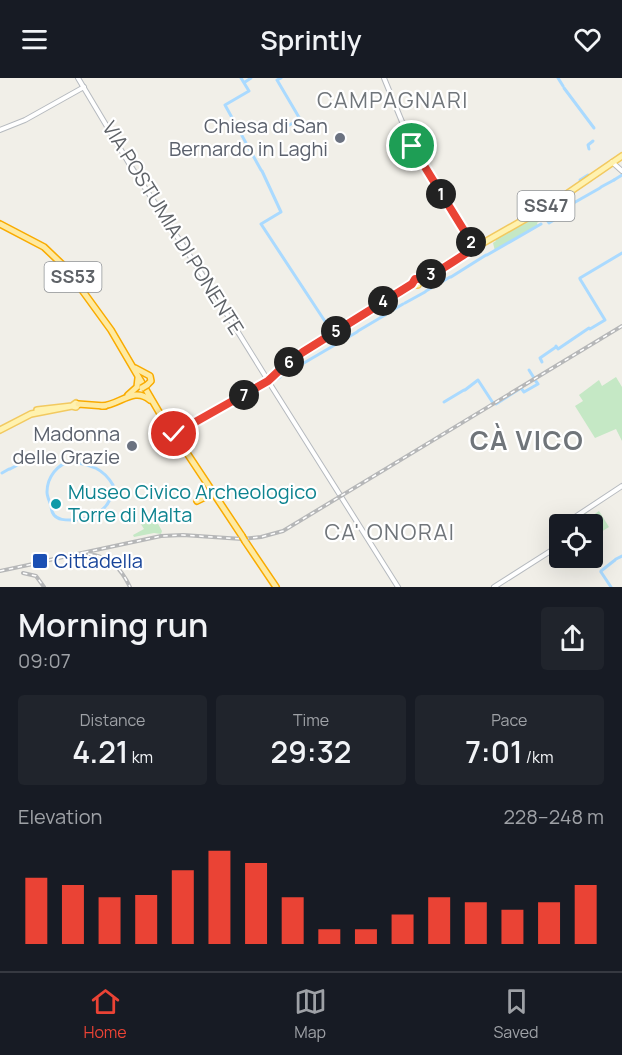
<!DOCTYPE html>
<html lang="en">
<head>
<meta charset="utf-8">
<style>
	:root { --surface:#171b24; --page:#20242c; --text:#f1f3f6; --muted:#9ea1a6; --line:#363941; --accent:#ea4335 }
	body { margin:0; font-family:Manrope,sans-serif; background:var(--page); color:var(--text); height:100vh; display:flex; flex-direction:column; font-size:22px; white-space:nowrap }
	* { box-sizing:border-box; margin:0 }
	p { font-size:20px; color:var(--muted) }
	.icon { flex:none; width:33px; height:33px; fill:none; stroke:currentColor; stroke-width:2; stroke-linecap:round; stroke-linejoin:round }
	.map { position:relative; height:509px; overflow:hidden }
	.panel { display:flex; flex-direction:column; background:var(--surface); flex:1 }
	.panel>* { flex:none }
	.buttons { position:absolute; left:549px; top:436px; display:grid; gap:12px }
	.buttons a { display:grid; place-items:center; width:54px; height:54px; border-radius:6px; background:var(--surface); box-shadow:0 6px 24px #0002; font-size:30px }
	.pin { position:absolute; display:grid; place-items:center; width:51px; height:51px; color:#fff; margin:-26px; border:3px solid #fff; border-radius:50%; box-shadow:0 2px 6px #0007 }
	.km { position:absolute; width:30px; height:30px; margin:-15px; border-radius:50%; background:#222; color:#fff; font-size:16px; line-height:30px; text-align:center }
	.round { display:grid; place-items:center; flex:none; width:63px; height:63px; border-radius:6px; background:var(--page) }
	.head { display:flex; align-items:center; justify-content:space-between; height:102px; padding:0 18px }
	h1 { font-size:33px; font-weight:600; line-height:45px }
	.metrics { display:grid; grid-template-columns:repeat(3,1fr); gap:9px; height:102px; padding:6px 18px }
	.metrics div { display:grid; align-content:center; border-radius:6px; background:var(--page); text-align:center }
	.metrics b { font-size:30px; font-weight:600 }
	.metrics small { font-size:16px; font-weight:400 }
	.metrics p { font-size:16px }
	.chart { height:168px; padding:12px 18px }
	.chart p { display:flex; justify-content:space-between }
	.chart svg { width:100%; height:108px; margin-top:6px; stroke:var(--accent); stroke-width:6 }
	header { display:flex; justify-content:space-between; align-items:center; height:78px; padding:0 18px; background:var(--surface); font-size:27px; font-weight:600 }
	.tabs { display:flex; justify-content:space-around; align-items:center; height:84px; border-top:2px solid var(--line); background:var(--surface); font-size:16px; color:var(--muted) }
	.tabs a { display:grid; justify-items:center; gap:3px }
	.tabs .selected { color:var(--accent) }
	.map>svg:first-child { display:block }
</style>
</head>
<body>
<header><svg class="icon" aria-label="menu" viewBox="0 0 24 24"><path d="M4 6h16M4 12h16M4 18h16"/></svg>Sprintly<svg class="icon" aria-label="heart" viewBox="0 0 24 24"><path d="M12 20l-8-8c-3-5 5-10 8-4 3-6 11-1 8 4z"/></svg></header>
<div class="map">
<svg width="622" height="509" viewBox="0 0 622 509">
	<rect width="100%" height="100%" fill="#f1efe8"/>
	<g fill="#c5e8c5">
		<polygon points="538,134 542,141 537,145 538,148 495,173 493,165 496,163 493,159"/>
		<polygon points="616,299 622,309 622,363 616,351 595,360 575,328 583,323 579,317 599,302 602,308"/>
		<polygon points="165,432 168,438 157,444 162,453 161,456 154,455 134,459 133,457 144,451 139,443"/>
		<polygon points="585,433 589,440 599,433 609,449 593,459 592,447 580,447 581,446 578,441 571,444 571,442"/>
	</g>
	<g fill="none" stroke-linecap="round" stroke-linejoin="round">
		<g stroke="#aadaff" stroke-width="3">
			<polyline points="241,0 249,13 225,27 261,92"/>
			<polyline points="558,0 563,8"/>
			<polyline points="245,4 251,0"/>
			<polyline points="564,10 594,50"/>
			<polyline points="275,55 300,41 277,2 281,0"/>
			<polyline points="589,71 588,67 593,63"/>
			<polyline points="262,93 281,134 261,146 332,254"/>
			<polyline points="580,102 588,97"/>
			<polyline points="614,102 622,97"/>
			<polyline points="601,109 614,102"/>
			<polyline points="538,125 536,122 551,114"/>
			<polyline points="563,131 600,110"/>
			<polyline points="547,142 549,145 564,136 562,132"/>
			<polyline points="487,177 541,146"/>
			<polyline points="451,199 486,177"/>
			<polyline points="580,200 622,175"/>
			<polyline points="426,213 450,199"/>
			<polyline points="405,225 425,214"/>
			<polyline points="386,236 403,226"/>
			<polyline points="358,253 385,237"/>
			<polyline points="556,268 558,271 589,250 590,251 605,242 580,201"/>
			<polyline points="542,284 540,280 556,269"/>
			<polyline points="529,292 534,300"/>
			<polyline points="285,296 357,254"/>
			<polyline points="277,301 280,299"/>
			<polyline points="465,312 478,302 493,325"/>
			<polyline points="444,324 464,312"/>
			<polyline points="496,326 521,310 524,314 538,306 535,302"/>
			<polyline points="230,328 263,309"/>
			<path d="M72 384C91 387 103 390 113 407 113 430 93 443 71 442 65 442 58 442 54 437 51 433 52 433 51 428 50 424 47 419 47 414 47 400 57 385 72 384Z"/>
			<polyline points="10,391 31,380"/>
			<polyline points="2,395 9,391"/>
			<polyline points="616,481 622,478"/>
			<polyline points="601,493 615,482"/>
			<polyline points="601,494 611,509"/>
		</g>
		<defs>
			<g id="secondary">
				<polyline points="78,0 130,87 205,201 269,304"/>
				<polyline points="384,0 412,68"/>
				<polyline points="0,52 25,42 84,9"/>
				<polygon points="412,68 412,71 410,72 409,69"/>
				<polyline points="413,70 475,170"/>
				<polyline points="612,84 622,93"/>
				<polyline points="270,306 398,509"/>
				<polyline points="571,447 569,443 622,408"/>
				<polyline points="494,509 560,467"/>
			</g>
			<g id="primary">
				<polyline points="412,206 418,207 420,201 555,124 622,78"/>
				<polyline points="0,352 31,336 72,328 76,329 78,327 76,325 72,328 37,332"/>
				<polyline points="175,356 268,303 284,288 303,274 412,206 415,202 420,201"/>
			</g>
			<g id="trunk">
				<polyline points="0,146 44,169 66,190 111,252 159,334 173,355"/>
				<polyline points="135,290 150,298 151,303 147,307"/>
				<polyline points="128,317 137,309 138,300"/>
				<polyline points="78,326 105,328"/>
				<path d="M102 328C120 327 134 308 150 322"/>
				<polyline points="177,360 242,458"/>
				<polyline points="197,423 211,416 214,417"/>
				<polyline points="245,463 276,509"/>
			</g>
		</defs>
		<use href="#secondary" stroke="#b6babf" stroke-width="6"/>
		<use href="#primary" stroke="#f2c960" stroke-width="8"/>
		<use href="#trunk" stroke="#f9ab00" stroke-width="8"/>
		<use href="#secondary" stroke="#fff" stroke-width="4"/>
		<use href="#primary" stroke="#fff2af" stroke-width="5"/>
		<use href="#trunk" stroke="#feeaa1" stroke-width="5"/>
		<defs>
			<g id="rail">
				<path d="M88 476C109 478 121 490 130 509"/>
				<polyline points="40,484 161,458 183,457 242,461 261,459 283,453 622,248"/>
				<polyline points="0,493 47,483"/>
				<polyline points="23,495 36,498 44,509"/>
			</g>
		</defs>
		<use href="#rail" stroke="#b6b7b8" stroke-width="4"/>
		<use href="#rail" stroke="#fff" stroke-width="1.5" stroke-dasharray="4.5" stroke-linecap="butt"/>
		<defs>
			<g id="trunk-bridge">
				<polyline points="142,310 147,307"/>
				<polyline points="242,458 245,463"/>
			</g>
		</defs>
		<use href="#trunk-bridge" stroke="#f9ab00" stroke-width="8" stroke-linecap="butt"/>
		<use href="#trunk-bridge" stroke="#feeaa1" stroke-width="5"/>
	</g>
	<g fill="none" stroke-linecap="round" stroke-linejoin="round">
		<defs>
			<path id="route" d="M174 356 268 303 284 288 303 274 412 206 415 201C430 202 459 179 473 171V167L412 68"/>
		</defs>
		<use href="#route" stroke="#fff" stroke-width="12"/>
		<use href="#route" stroke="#ea4335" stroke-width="8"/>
	</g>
	<g fill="#6b7280" stroke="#fff" stroke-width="2">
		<circle cx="340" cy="60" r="6"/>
		<circle cx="132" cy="368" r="6"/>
	</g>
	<circle fill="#0f9aa8" stroke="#fff" stroke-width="2" cx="56" cy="426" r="6"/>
	<rect fill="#1a4fb4" stroke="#fff" stroke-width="2" x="32" y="475" width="16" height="16" rx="3"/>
	<g text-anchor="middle" stroke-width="4.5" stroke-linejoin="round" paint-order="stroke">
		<g fill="#fff" stroke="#8f9295" stroke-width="1.5">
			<rect x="517.5" y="113" width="57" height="30" rx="4.5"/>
			<rect x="44.5" y="184" width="57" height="30" rx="4.5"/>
		</g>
		<g font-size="18" font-weight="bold" fill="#5f6368">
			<text x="546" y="134">SS47</text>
			<text x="73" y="205">SS53</text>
		</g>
		<g font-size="20" fill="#5b616d" stroke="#fff" text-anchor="end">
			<text x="328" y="55">Chiesa di San<tspan x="328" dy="23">Bernardo in Laghi</tspan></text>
			<text x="120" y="363">Madonna<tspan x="120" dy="23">delle Grazie</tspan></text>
		</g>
		<g font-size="20" fill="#5f6368" stroke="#fff">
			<text transform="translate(173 150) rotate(58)" y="7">VIA POSTUMIA DI PONENTE</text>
		</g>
		<g font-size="20" fill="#0d838f" stroke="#fff" text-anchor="start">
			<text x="68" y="421">Museo Civico Archeologico<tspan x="68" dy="23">Torre di Malta</tspan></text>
		</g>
		<g font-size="20" fill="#164399" stroke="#fff" text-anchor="start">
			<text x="54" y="490">Cittadella</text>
		</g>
		<g font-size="22" letter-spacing="1.5" fill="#70757a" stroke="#fff">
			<text x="393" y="30">CAMPAGNARI</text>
			<text x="390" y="462">CA' ONORAI</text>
		</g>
		<g font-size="26" font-weight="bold" letter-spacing="1.5" fill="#70757a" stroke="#fff">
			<text x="527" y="372">CÀ VICO</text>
		</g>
	</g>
</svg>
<div class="buttons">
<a><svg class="icon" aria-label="locate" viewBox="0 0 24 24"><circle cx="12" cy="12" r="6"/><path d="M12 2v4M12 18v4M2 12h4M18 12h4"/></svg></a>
</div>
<div class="pin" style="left:412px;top:68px;background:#1e9e55"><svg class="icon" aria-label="arrive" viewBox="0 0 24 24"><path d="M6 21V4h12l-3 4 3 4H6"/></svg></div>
<div class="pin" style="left:174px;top:356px;background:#d93025"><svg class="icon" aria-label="check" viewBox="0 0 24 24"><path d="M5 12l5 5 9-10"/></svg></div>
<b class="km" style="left:441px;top:116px">1</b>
<b class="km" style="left:471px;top:164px">2</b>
<b class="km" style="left:431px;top:196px">3</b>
<b class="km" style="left:383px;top:223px">4</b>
<b class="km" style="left:336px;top:253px">5</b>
<b class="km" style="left:289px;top:284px">6</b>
<b class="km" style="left:244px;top:317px">7</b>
</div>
<section class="panel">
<div class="head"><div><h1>Morning run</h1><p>09:07</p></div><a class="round"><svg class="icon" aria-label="share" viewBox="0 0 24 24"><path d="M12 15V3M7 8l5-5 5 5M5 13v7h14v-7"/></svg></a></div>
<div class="metrics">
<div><p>Distance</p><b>4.21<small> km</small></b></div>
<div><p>Time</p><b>29:32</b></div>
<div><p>Pace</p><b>7:01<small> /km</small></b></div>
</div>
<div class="chart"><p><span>Elevation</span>228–248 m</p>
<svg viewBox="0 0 160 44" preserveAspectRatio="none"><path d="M5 44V17M15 44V20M25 44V25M35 44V24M45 44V14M55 44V6M65 44V11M75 44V25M85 44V38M95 44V38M105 44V32M115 44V25M125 44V27M135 44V30M145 44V27M155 44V20"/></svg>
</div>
</section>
<nav class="tabs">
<a class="selected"><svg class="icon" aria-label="home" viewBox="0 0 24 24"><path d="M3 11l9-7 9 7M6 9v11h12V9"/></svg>Home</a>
<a><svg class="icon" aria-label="map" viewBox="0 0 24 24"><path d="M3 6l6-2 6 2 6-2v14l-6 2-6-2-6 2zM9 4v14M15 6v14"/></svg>Map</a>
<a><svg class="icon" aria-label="saved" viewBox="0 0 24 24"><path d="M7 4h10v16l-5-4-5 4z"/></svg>Saved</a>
</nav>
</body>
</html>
